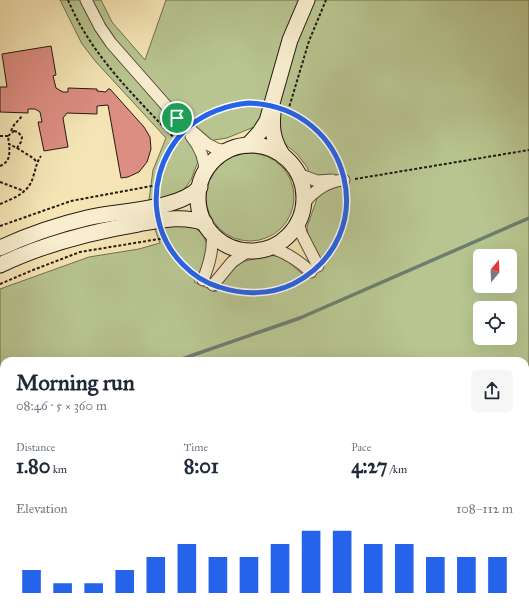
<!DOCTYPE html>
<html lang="en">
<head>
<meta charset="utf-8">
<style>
	:root { --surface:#fff; --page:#f6f6f7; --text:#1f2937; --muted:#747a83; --accent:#2563eb }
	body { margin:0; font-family:"IM FELL Great Primer",serif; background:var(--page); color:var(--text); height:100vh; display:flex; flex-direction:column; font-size:15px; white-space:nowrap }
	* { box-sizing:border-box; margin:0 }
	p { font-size:13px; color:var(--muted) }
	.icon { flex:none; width:22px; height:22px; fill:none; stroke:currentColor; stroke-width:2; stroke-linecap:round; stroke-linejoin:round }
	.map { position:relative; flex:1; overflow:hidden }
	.details { position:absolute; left:0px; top:357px; width:529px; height:256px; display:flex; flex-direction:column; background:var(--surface); border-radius:12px 12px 0 0; box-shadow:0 4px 16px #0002 }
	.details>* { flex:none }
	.needle { width:26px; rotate:19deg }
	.controls { position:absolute; left:473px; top:249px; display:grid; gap:8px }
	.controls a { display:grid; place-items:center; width:44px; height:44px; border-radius:6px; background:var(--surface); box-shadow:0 4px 16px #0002; font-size:20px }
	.pin { position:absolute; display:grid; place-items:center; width:34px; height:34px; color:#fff; margin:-17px; border:2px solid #fff; border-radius:50%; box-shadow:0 1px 4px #0007 }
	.round { display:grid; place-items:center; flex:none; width:42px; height:42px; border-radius:6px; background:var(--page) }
	.overview { display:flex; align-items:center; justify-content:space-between; height:68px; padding:0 16px }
	h1 { font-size:22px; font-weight:700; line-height:30px }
	.figures { display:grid; grid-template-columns:repeat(3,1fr); gap:6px; height:68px; padding:4px 16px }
	.figures div { display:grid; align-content:center }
	.figures b { font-size:20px; font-weight:700 }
	.figures small { font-size:11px; font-weight:400 }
	.figures p { font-size:11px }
	.chart { height:112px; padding:8px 16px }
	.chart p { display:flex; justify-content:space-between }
	.chart svg { width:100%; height:72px; margin-top:4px; stroke:var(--accent); stroke-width:6 }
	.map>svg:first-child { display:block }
</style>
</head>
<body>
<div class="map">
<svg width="529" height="613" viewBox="0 0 529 613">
	<rect width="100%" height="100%" fill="#f5e5b5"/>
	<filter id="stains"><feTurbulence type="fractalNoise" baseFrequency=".005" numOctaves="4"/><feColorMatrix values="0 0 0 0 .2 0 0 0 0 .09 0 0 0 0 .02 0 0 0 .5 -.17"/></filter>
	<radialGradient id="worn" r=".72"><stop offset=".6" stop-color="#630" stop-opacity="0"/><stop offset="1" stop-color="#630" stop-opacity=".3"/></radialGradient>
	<g fill="#b8c590" stroke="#707051" fill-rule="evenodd">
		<path d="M60 0H101L112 22 145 60 166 0H529V613H0V289L89 257 139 249 160 243 154 227C164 226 175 224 185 224 190 225 195 228 199 231 215 246 203 266 194 282L216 292 221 283 238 263 270 255 284 258 308 279 324 265 308 235 307 227 318 196 307 167 297 154 278 138 277 123 280 102 254 127 227 138 214 140 197 164 191 180 182 192 176 197 149 200 153 170 166 138 96 62 82 44ZM480 256H510V286H480ZM480 308H510V338H480ZM4 361H525V609H4Z"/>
		<circle cx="250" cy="197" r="44"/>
	</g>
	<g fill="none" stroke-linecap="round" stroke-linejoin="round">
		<g stroke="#6e7e6d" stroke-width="3.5">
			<polyline points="176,361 300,318 529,218"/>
			<polyline points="0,424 4,423"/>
		</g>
	</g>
	<polygon fill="#dd8e83" stroke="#271a12" points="51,46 56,75 53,76 56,88 63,92 68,92 68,88 97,89 97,91 106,92 108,89 110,89 144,127 150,137 151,149 147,162 139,172 128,177 121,178 108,105 97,106 97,114 67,113 63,118 68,147 44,151 38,122 42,122 40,112 35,109 28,109 28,113 0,112 0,87 7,87 2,54"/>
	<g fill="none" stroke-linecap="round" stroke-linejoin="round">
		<defs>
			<g id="street">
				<polyline points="86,0 100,27 111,43 177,118 207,144 217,149 227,151"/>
				<path d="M191 136C200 147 205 158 205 173"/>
				<polyline points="298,174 317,181 332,180"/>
				<path d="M304 203C314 191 328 181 344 180"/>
				<polyline points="298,221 301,233 318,266"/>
				<path d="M269 247C286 252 298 260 311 272"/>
				<path d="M203 280C209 265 214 249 212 233"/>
				<polyline points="213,285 232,262 250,250"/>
			</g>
			<g id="secondary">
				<path d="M273 113C271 130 274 142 283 156"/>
				<polyline points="248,145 260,132 267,121 290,40 307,0"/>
				<circle cx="251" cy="198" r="53"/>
				<path d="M0 248C28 235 57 225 87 218 119 210 178 211 200 187"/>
				<path d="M0 265C44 244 90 232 138 224 161 220 183 215 205 223"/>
			</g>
		</defs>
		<use href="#street" stroke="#5a4d3b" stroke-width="13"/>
		<use href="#secondary" stroke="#271a12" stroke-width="17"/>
		<g stroke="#271a12" stroke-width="2" stroke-dasharray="3 2" stroke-linecap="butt">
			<path d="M68 0C92 57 135 96 176 140"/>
			<circle cx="251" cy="198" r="95"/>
			<polyline points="288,111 309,41 326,0"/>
			<polyline points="11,131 14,125 22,116"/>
			<polygon points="14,131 18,132 22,137 21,142 17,148 9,144 8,136"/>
			<polyline points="0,136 8,136"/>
			<polyline points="17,148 33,158 37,162"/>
			<path d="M0 166C10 162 10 154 9 144"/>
			<polyline points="355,179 529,150"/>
			<polyline points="0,182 24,191"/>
			<path d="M0 204C14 198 29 193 33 177 36 169 36 163 41 156"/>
			<polyline points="0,226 71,201 157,185"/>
			<polyline points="0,284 33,270 80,252 165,238"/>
			<polyline points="525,382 529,379"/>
			<polyline points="0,480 4,479"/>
			<polyline points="296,613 299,609"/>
		</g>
		<use href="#street" stroke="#f8eecf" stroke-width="11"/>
		<use href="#secondary" stroke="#f8eecf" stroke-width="15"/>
	</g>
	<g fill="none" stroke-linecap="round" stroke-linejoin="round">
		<defs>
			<path id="route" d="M249 103C352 107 384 237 293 284 270 295 243 295 219 287 192 279 168 254 160 226 150 191 160 155 186 129L177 118 188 127C207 112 226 105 249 103Z"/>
		</defs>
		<use href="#route" stroke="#fff" stroke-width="8"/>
		<use href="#route" stroke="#2563eb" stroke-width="5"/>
	</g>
	<rect width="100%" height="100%" filter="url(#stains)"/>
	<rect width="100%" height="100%" fill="url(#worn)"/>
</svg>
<div class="controls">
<a><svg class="needle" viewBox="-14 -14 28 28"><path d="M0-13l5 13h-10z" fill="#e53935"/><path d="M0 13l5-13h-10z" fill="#747a83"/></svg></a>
<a><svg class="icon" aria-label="locate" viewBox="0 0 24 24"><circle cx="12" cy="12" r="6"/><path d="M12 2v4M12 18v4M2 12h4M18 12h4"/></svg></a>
</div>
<div class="pin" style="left:177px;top:118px;background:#1e9e55"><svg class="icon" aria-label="arrive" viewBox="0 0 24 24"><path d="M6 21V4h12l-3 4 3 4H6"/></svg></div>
<section class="details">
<div class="overview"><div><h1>Morning run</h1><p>08:46 · 5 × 360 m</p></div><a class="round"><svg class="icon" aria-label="share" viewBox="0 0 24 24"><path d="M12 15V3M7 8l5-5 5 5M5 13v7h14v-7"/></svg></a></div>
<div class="figures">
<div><p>Distance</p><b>1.80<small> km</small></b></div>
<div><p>Time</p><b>8:01</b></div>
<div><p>Pace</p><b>4:27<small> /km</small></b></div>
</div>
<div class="chart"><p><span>Elevation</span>108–112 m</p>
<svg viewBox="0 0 160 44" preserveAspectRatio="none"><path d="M5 44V30M15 44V38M25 44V38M35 44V30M45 44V22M55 44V14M65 44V22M75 44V22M85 44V14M95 44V6M105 44V6M115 44V14M125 44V14M135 44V22M145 44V22M155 44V22"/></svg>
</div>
</section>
</div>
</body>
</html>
